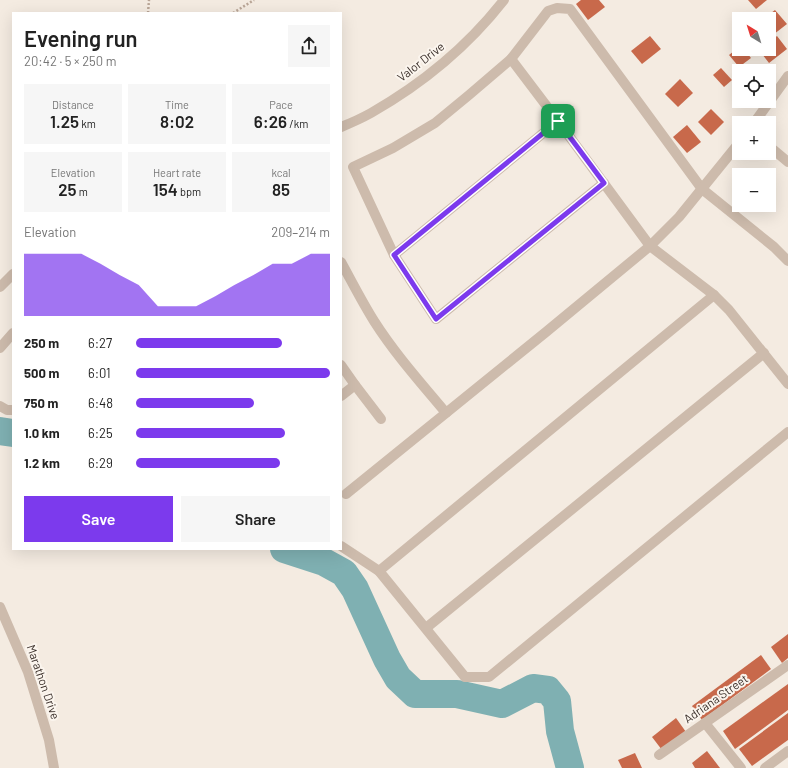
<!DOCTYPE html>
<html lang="en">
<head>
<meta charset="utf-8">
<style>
	:root { --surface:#fff; --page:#f6f6f6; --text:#222; --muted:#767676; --accent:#7c3aed }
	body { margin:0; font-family:Barlow,sans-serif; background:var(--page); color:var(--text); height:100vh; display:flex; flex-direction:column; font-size:15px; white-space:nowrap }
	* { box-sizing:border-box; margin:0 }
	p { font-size:13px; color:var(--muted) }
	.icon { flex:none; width:22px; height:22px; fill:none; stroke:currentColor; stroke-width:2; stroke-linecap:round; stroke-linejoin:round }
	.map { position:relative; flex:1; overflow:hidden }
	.side { position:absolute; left:12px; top:12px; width:330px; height:538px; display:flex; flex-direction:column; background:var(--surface); border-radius:0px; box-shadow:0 4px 16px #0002 }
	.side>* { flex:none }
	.needle { width:26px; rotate:322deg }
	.fabs { position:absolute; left:732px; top:12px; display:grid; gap:8px }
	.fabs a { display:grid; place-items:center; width:44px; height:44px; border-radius:0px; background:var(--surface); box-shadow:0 4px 16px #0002; font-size:20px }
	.pin { position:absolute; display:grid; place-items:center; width:34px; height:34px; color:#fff; margin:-17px; border-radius:8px; box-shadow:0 2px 6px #0006 }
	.round { display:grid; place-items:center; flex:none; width:42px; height:42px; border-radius:0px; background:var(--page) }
	.overview { display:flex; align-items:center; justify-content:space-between; height:68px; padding:0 12px }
	h1 { font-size:22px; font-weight:600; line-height:30px }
	.stats { display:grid; grid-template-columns:repeat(3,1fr); gap:6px; height:68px; padding:4px 12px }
	.stats div { display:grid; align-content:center; border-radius:0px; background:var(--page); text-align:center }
	.stats b { font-size:17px; font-weight:600 }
	.stats small { font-size:11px; font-weight:400 }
	.stats p { font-size:11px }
	.chart { height:112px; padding:8px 12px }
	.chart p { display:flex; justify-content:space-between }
	.chart svg { width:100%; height:72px; margin-top:4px; fill:var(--accent); opacity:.7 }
	.cta { display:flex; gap:8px; margin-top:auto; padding:8px 12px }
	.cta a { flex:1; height:46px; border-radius:0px; background:var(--accent); color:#fff; font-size:16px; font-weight:600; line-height:46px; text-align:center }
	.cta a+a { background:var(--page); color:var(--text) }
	ul { padding:0 12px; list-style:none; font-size:13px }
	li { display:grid; grid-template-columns:64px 48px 1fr; align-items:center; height:30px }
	li i { height:10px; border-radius:5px; background:var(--accent) }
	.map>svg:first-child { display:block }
</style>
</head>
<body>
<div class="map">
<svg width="788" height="768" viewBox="0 0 788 768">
	<rect width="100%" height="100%" fill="#f4ebe1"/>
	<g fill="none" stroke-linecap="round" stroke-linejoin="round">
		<g stroke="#7fb0b2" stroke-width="28">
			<polyline points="0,431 13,433"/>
			<polyline points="284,549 324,562 344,573 355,589 387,659 398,678 415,694 457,694 502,704 533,688 548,690 557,701 560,731 570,768"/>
		</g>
	</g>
	<g fill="#c8694b">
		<polygon points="581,0 599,0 605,7 588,20 576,4"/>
		<polygon points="748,0 767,0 756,9"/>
		<polygon points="775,10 787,24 769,38 769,19 763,19"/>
		<polygon points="650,36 661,49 642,64 631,51"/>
		<polygon points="777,36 787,49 769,63 759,50 761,49 769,49 769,42"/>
		<polygon points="739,47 739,49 744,49 751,58 739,67 729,55"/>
		<polygon points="721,68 732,80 724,87 713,75"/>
		<polygon points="680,79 693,93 678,107 665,94"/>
		<polygon points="711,109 724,122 711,135 698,122"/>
		<polygon points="687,125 701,142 687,153 673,137"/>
		<polygon points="788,634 788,658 782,663 771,647"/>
		<polygon points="761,655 771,669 702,720 692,706"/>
		<polygon points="788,684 788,710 735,749 723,731"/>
		<polygon points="788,713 788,740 752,766 739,749"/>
		<polygon points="676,718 686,732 662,750 652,737"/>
		<polygon points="707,751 720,768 695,768 692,763"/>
		<polygon points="635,753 642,768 622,768 618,760"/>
	</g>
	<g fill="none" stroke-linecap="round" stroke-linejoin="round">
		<g stroke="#b9a596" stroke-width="2.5" stroke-dasharray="2 2" stroke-linecap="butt">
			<polyline points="148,13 149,0"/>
			<polyline points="233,13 254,0"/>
		</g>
		<g stroke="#cdbbac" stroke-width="10">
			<polyline points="511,59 548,11 557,8 570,9 702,189 774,247 788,261"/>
			<polyline points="754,123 788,76"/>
			<path d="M341 127C351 123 362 118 371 113 422 84 468 46 504 0"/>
			<polyline points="769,146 788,162"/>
			<polyline points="604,183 436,319 394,255 353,167 393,148 435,123 469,95 511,59 558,121 650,246 714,295 729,310 788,384"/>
			<polyline points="394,255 558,121"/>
			<path d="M341 262C352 282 362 302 374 321 395 354 421 383 446 413"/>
			<polyline points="0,287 13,274"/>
			<polyline points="0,348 13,333"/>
			<polyline points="341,365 355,385 381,419"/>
			<polyline points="341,396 355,385"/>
			<polyline points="0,406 7,410 13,410"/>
			<polyline points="346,494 546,332 650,246 679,217 739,143"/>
			<polyline points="341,546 379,571 465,677 489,677 788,432"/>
			<polyline points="379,571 714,295"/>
			<polyline points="0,607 28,672 49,740 54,768"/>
			<polyline points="426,628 764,353"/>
			<polyline points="705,723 741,768"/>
			<polyline points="659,755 788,665"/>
			<polyline points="765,768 788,751"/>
		</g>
	</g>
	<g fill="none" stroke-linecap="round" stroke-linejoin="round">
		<defs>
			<polygon id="route" points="558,121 604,183 436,319 394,255"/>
		</defs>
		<use href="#route" stroke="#fff" stroke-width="8"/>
		<use href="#route" stroke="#7c3aed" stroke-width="5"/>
	</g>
	<g text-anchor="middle" stroke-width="4" stroke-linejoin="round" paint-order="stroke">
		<g font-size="12" fill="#3b302b" stroke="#fbf5ee">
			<text transform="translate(421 62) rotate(-38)" y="4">Valor Drive</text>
			<text transform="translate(43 682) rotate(71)" y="4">Marathon Drive</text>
			<text transform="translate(716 699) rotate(-35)" y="4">Adriana Street</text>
		</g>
	</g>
</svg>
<div class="fabs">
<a><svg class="needle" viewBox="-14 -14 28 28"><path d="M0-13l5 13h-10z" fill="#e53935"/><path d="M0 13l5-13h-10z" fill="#767676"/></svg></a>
<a><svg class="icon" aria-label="locate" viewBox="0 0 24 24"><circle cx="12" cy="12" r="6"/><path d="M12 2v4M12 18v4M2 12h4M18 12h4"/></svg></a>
<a>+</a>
<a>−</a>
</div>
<div class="pin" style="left:558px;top:121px;background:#1e9e55"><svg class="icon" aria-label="arrive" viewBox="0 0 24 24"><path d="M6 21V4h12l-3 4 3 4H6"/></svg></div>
<section class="side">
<div class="overview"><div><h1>Evening run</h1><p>20:42 · 5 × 250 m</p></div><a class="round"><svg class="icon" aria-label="share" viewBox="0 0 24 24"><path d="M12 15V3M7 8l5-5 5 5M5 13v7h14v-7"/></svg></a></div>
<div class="stats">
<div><p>Distance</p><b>1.25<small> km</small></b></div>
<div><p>Time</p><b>8:02</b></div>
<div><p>Pace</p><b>6:26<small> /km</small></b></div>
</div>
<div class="stats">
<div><p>Elevation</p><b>25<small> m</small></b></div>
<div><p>Heart rate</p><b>154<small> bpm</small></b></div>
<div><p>kcal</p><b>85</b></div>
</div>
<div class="chart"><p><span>Elevation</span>209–214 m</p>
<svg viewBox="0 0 160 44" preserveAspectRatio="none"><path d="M0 44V6L10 6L20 6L30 6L40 12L50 19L60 25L70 38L80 38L90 38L100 32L110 25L120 19L130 12L140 12L150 6L160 6V44z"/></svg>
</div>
<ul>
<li><b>250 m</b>6:27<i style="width:75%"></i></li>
<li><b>500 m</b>6:01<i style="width:100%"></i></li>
<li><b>750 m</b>6:48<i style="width:61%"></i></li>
<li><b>1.0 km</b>6:25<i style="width:77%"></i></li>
<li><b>1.2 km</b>6:29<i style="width:74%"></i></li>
</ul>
<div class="cta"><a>Save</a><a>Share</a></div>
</section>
</div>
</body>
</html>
